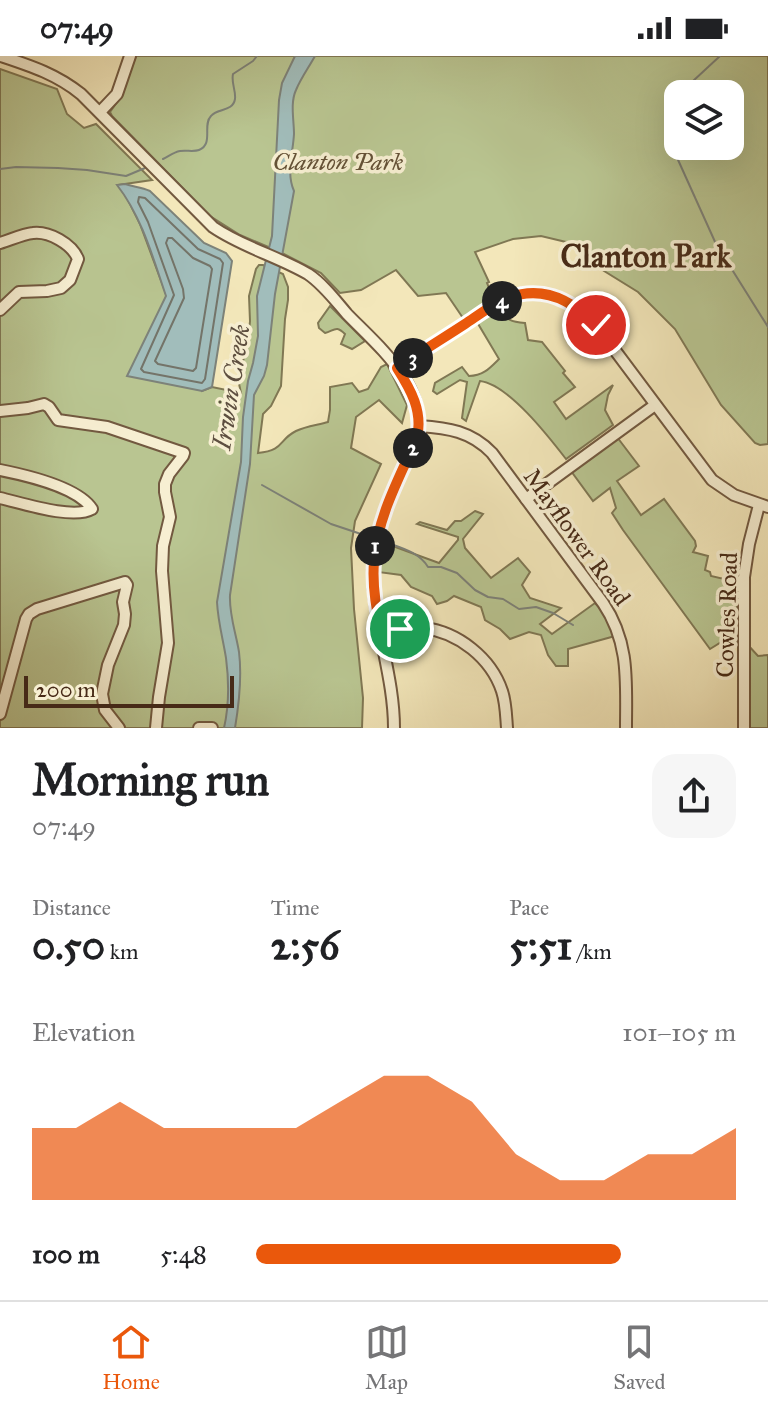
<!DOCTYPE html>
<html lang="en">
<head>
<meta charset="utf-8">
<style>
	:root { --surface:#fff; --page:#f6f6f6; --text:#202124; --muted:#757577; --line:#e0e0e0; --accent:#ea580c }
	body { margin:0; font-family:"IM FELL Great Primer",serif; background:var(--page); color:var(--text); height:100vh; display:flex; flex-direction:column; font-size:30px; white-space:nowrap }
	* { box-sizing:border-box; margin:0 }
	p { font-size:26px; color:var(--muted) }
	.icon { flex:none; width:44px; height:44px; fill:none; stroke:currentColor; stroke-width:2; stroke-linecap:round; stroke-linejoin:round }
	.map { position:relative; height:672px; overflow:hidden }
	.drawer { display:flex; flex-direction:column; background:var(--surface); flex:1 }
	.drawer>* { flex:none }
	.fabs { position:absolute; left:664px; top:24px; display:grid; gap:16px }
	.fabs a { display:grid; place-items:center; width:80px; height:80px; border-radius:16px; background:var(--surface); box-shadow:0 8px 32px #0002; font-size:40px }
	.scale { position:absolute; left:24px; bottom:20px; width:210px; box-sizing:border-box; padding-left:8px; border:4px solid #472a17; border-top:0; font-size:22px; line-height:28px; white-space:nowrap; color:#472a17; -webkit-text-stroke:6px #f7efd2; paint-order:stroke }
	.pin { position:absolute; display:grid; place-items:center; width:68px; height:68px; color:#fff; margin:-34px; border:4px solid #fff; border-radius:50%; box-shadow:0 2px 8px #0007 }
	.km { position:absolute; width:40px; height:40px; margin:-20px; border-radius:50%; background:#222; color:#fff; font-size:22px; line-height:40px; text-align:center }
	.round { display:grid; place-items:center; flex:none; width:84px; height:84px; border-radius:24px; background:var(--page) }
	.summary { display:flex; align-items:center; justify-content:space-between; height:136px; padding:0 32px }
	h1 { font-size:44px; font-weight:700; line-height:60px }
	.metrics { display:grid; grid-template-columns:repeat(3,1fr); gap:12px; height:136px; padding:8px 32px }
	.metrics div { display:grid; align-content:center }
	.metrics b { font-size:40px; font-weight:700 }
	.metrics small { font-size:22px; font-weight:400 }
	.metrics p { font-size:22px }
	.chart { height:224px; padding:16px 32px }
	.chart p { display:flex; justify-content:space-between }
	.chart svg { width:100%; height:144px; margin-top:8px; fill:var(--accent); opacity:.7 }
	ul { padding:0 32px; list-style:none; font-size:26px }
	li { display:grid; grid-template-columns:128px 96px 1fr; align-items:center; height:60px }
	li i { height:20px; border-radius:10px; background:var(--accent) }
	.status { display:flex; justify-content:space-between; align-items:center; height:56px; padding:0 40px; background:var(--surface); direction:ltr }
	.status svg { height:22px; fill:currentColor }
	.dock { display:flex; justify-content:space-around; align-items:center; height:112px; border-top:2px solid var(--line); background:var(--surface); font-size:22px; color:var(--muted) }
	.dock a { display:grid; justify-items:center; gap:4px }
	.dock .active { color:var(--accent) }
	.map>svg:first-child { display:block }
</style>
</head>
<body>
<div class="status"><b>07:49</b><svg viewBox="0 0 49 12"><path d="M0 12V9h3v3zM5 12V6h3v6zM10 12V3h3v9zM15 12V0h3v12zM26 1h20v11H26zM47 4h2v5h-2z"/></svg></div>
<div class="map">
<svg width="768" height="672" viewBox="0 0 768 672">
	<rect width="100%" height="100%" fill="#f3e7ba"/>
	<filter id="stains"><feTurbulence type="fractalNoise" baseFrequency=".0025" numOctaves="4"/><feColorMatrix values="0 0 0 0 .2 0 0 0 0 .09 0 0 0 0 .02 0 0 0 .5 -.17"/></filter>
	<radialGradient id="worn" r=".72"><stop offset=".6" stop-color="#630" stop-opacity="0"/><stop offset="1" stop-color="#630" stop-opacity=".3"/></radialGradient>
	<g fill="#b9c591" stroke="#807854" stroke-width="2" fill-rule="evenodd">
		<path d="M136 0H768V388L760 389 755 387 721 349 675 273 638 236 588 205 579 194 566 186 541 180 513 183 475 196 489 226 487 227 494 244 463 262 446 237 418 240 396 214 361 234 340 237 321 217 280 196 240 179 210 160 112 60 110 56 120 42ZM678 38H730V90H678Z"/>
		<path d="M0 13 57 33 67 58 84 72 96 68 152 124 118 129 127 142 140 168 202 335 212 331 241 337 238 323 248 287 250 265 249 240 256 213 259 209H263L283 218 288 231V244L285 263 281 330 271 350 263 358 258 397C285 394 278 384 296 375 306 370 318 369 328 366L330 354V331L352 327 359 336 368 333 381 311 387 308 407 349 402 367 379 344 356 361 351 392 381 408 355 465 351 492 354 553 363 642 362 672H0Z"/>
		<path d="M330 250 365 285 352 293 341 288 345 278C336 269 335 274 325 277L319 272 318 267Z"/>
		<path d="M500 252C505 264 512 266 525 267L528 284 542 286 565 315 563 317 575 331 554 346 566 363 613 329 608 339 605 354 613 369 566 403C549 381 508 328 480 325L466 365 462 362 467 326 460 324 437 338 433 335 435 327 462 311 469 320C483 320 490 312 499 303L477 266Z"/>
		<polygon points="617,381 639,410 617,425 641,459 664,443 695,485 696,490 693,496 708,500 705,514 710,516 711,520 737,526 737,589 732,583 723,585 710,593 623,474 612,457 616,452 610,432 593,445 571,415"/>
		<polygon points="475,455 483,458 463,483 465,492 491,522 518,502 530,516 522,529 530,542 561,552 540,568 552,578 595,547 607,560 615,580 568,593 568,610 556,610 548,599 541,579 529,576 510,583 500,573 485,564 481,551 454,540 447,545 437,548 432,540 411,531 401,519 378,516 379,496 390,489 439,507 458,484 458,481 417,468 420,466 447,474 455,465 461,465"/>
		<polygon points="747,588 758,600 768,599 768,672 748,672"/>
	</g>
	<g fill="#a1bdbb" stroke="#7d8279" stroke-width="2">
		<path d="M295 0H315C309 11 301 22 296 34 290 47 294 64 294 78 293 97 286 117 294 135L275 238 267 309 264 320 254 339 250 408 230 539C229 559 236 577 239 596 242 620 239 648 235 672H224C229 650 229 625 226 602 223 583 218 566 217 546L241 406 243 361 248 325 253 307 258 280 257 240 272 180 279 44 282 27Z"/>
		<path d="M125 128C134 131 141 131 150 135L204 187 226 197 232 205 212 331 202 335 127 320 166 240C153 202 142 161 117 129Z"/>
	</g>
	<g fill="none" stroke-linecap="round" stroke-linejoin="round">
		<g stroke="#747469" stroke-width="2">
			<polygon points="139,141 145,142 198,193 220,203 223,207 205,323 202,327 144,316 141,313 174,239 148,166 138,146"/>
			<polygon points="168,182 172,182 193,202 210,210 212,213 196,312 193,315 158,308 155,305 184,242 183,233 166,187"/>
		</g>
		<g stroke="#7d8279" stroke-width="2">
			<polyline points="679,38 720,0"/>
			<polyline points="678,39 672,44 665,75 716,188 768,271"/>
			<path d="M163 103C169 100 174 96 180 95 186 94 194 96 199 94 214 88 202 69 211 60 217 52 233 56 235 43 236 34 231 27 233 18L253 5 257 0"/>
			<polyline points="0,113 16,111 58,112 87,114 126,120 145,112"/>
			<polyline points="262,429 331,468 370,481"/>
			<path d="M385 486C401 492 419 496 428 511H441L457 517 475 534 488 541 503 543 519 553 536 551 553 557 573 569"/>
		</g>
		<defs>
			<g id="minor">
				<path d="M1 0C31 10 56 18 81 38L213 171C242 191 277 200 308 218 323 228 335 244 347 258 379 291 428 330 417 382 399 423 375 465 373 511 372 566 394 618 394 672"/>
				<polyline points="100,56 117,38 130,0"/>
				<path d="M0 187C10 184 23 178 33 177 49 175 72 188 78 203L70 224 61 232 47 235 19 236 0 254"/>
				<path d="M397 312C419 297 442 283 465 268 477 260 489 251 501 245 537 227 570 242 596 269L712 424 734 439 768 451"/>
				<polyline points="0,355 28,352 44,348 49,351 58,364 107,371 184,397 183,400 169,418 165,428 165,436 170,461 163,490 162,515 168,587 159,641 156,672"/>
				<path d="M419 370C448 372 471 375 492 397L603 547C630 587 626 626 626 672"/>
				<path d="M0 414C25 419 78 431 92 453 73 464 22 447 0 442"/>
				<polyline points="526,443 655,349"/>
				<path d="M381 575C395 573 409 571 424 572 458 576 491 602 502 635 506 647 506 659 507 672"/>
				<polyline points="0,658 26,563 29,558 37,553 125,526 127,529 123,546 125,558 124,569 108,609 102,638 105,654 119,672"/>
				<polyline points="199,672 212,672"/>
				<polyline points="744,672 744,521 749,488 759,449"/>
			</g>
		</defs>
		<use href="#minor" stroke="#725940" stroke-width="14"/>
		<use href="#minor" stroke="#f7efd2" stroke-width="10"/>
	</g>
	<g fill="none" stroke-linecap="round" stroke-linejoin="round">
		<defs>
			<path id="route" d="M400 573 381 575C376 553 372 529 374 506 377 462 399 422 417 382 423 355 411 334 397 312 419 297 442 283 465 268 477 260 489 251 501 245 538 227 570 242 596 269"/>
		</defs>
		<use href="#route" stroke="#fff" stroke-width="16"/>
		<use href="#route" stroke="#ea580c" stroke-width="10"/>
	</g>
	<g text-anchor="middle" stroke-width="7" stroke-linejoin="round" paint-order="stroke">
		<g font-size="24" font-style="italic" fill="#645136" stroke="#f7efd2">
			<text x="338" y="114">Clanton Park</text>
		</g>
		<g font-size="24" fill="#472a17" stroke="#f7efd2">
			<text transform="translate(577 481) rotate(54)" y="8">Mayflower Road</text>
			<text transform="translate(727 559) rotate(-88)" y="8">Cowles Road</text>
		</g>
		<g font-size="26" font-style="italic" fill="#5e4f40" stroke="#f7efd2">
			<text transform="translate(231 331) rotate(-81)" y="9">Irwin Creek</text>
		</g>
		<g font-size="32" font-weight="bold" fill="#472a17" stroke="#f7efd2">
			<text x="646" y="211">Clanton Park</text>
		</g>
	</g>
	<rect width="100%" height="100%" filter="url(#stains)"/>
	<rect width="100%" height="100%" fill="url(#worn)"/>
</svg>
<div class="fabs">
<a><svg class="icon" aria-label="layers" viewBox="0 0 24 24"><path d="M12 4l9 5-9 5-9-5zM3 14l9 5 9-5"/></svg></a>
</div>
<div class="scale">200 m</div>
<div class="pin" style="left:400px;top:573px;background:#1e9e55"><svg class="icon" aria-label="arrive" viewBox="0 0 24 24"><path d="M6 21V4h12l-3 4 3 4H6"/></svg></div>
<div class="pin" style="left:596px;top:269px;background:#d93025"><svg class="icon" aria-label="check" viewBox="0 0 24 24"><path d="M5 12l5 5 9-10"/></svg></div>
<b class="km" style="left:375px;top:490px">1</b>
<b class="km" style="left:413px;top:392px">2</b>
<b class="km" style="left:413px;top:302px">3</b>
<b class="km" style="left:502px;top:245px">4</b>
</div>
<section class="drawer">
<div class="summary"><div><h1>Morning run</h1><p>07:49</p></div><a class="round"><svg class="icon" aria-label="share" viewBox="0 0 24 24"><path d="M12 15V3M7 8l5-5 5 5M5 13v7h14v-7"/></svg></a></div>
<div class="metrics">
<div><p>Distance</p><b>0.50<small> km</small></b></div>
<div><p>Time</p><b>2:56</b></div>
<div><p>Pace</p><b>5:51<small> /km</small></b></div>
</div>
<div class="chart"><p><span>Elevation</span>101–105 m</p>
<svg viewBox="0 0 160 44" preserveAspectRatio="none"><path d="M0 44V22L10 22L20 14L30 22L40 22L50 22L60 22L70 14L80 6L90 6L100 14L110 30L120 38L130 38L140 30L150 30L160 22V44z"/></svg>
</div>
<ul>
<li><b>100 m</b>5:48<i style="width:76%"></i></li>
</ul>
</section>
<nav class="dock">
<a class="active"><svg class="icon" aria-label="home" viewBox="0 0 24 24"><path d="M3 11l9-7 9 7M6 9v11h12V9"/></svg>Home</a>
<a><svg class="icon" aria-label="map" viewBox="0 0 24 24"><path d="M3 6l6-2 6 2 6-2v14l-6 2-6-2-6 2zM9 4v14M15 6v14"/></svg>Map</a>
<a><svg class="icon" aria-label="saved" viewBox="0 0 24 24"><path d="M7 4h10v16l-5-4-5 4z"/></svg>Saved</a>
</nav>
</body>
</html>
